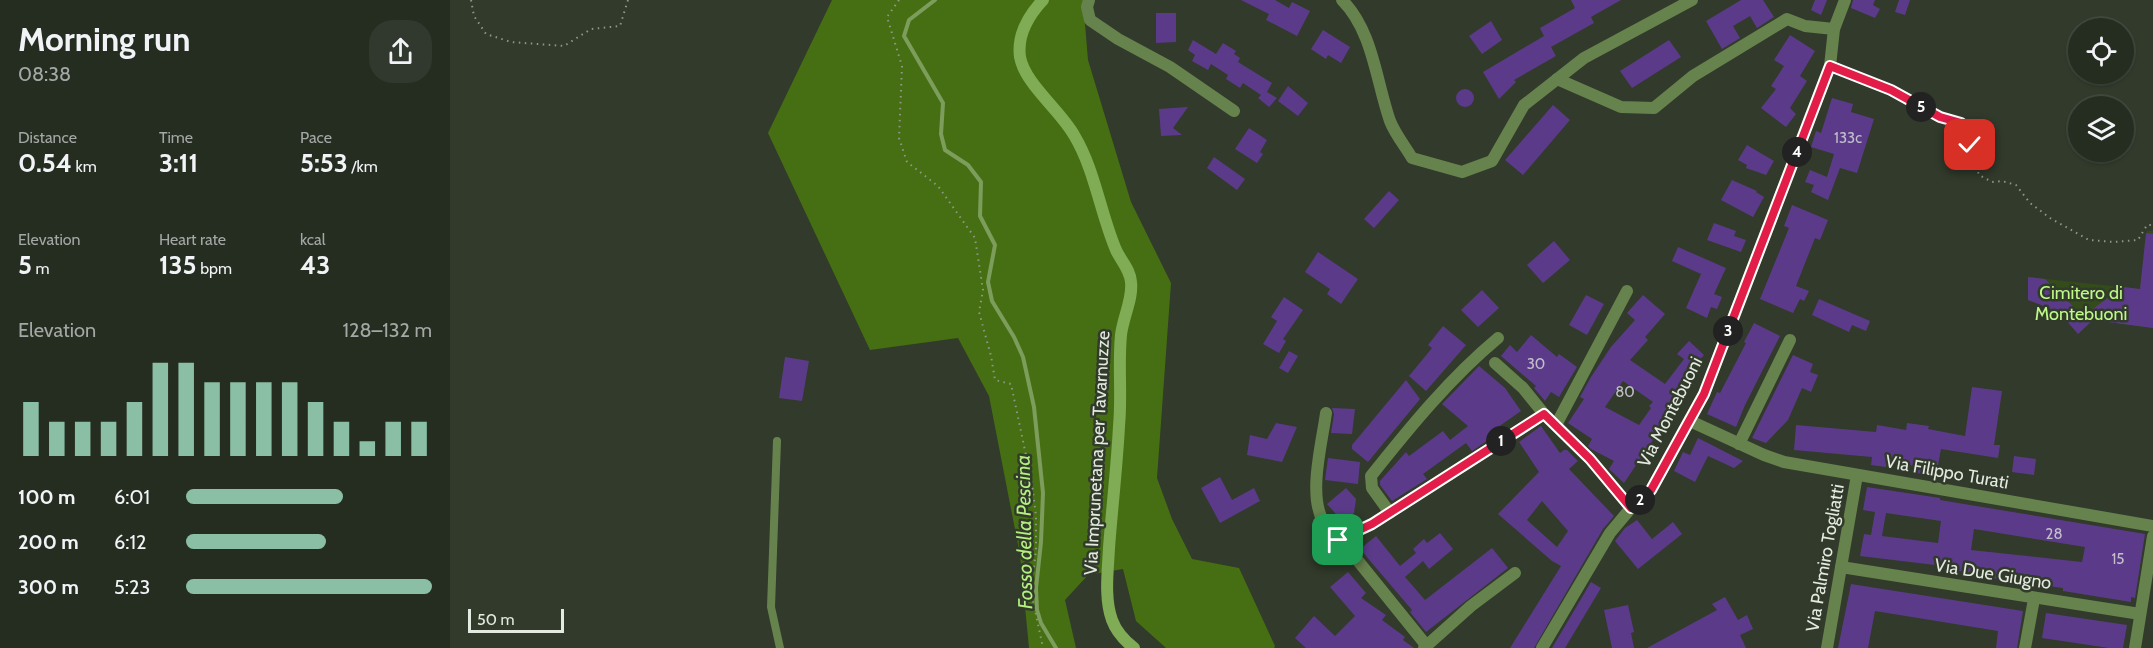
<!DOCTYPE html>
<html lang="en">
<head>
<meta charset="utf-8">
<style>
	:root { --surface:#252c20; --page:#31382d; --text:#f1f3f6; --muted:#a3a7a5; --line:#42483e; --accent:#8abfa5 }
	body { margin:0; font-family:Cabin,sans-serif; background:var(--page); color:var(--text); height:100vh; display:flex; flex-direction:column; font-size:22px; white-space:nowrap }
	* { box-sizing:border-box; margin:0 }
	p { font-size:20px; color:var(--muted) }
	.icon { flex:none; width:33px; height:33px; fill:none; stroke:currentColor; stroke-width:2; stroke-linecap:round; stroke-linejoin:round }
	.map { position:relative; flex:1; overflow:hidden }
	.side { display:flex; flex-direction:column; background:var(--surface); width:450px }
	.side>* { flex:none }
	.tools { position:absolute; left:1618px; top:18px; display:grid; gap:12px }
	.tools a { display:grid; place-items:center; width:66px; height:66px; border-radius:50%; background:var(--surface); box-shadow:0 2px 4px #0004,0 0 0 2px var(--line); font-size:30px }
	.scale { position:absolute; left:18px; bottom:15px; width:96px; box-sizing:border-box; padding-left:6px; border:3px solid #e4eae0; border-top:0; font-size:16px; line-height:21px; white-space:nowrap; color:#e4eae0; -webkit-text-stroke:4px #313a2b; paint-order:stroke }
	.pin { position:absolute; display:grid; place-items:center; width:51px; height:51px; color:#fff; margin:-26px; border-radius:12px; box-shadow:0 3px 9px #0006 }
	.km { position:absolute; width:30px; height:30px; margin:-15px; border-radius:50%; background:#222; color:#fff; font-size:16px; line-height:30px; text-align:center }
	.round { display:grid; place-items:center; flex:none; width:63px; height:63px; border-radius:24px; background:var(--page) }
	.head { display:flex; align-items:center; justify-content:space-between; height:102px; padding:0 18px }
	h1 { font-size:33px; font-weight:800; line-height:45px }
	.figures { display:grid; grid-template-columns:repeat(3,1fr); gap:9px; height:102px; padding:6px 18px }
	.figures div { display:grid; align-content:center }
	.figures b { font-size:26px; font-weight:800 }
	.figures small { font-size:16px; font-weight:400 }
	.figures p { font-size:16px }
	.chart { height:168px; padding:12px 18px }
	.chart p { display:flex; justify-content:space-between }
	.chart svg { width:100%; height:108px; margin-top:6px; stroke:var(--accent); stroke-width:6 }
	ul { padding:0 18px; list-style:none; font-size:20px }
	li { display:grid; grid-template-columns:96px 72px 1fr; align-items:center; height:45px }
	li i { height:15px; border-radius:8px; background:var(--accent) }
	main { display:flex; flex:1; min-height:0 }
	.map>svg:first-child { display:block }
</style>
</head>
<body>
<main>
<section class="side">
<div class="head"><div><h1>Morning run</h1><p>08:38</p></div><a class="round"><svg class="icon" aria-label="share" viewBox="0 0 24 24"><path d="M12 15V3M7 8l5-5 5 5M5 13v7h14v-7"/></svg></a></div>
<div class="figures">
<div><p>Distance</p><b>0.54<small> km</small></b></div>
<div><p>Time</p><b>3:11</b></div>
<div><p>Pace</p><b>5:53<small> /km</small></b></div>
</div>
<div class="figures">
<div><p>Elevation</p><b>5<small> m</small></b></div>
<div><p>Heart rate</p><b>135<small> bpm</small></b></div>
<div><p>kcal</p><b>43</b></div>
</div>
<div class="chart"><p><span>Elevation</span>128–132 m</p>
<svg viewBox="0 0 160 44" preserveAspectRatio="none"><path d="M5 44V22M15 44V30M25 44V30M35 44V30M45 44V22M55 44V6M65 44V6M75 44V14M85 44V14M95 44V14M105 44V14M115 44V22M125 44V30M135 44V38M145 44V30M155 44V30"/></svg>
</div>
<ul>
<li><b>100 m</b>6:01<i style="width:64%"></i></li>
<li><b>200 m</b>6:12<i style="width:57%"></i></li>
<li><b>300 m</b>5:23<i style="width:100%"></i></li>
</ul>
</section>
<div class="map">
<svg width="1703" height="648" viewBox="0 0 1703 648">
	<rect width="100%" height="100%" fill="#313a2b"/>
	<polygon fill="#334c19" points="1697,231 1703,231 1703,328 1643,320 1628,334 1609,312 1578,300 1578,277 1690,289"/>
	<polygon fill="#466f13" points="382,0 633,0 638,60 681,202 721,283 707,478 722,519 742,559 789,568 825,646 824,648 716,648 686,621 673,569 638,575 615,600 626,648 579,648 570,555 539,396 508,338 420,350 318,133"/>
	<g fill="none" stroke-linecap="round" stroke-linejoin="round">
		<polyline stroke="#7d9d5c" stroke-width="4" points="485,0 459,20 454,36 493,103 491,134 495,150 518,165 531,182 530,216 545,245 538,282 542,301 564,337 573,357 584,407 593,493 591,542 586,588 587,610 591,623 606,648"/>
	</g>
	<g fill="#5b3b89" fill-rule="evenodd">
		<polygon points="791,0 825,0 839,8 842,2 860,11 847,36 816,20 819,14"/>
		<polygon points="1121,0 1171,0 1141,17 1144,23 1101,47 1106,56 1064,80 1066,82 1049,99 1033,72 1094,36 1090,28 1125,8"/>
		<polygon points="1291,0 1313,0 1324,17 1307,28 1300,16 1283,26 1290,38 1272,49 1256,21"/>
		<polygon points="1365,0 1377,0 1371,15 1361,10"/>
		<polygon points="1403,0 1425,0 1423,5 1430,9 1425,18 1401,8"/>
		<polygon points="1449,0 1460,0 1455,15 1445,12"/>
		<polygon points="706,13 726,13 726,42 706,43"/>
		<polygon points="1041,21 1052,40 1032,54 1019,36"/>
		<polygon points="873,30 900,47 891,63 878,55 876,59 861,49"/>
		<polygon points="1340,35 1365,51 1350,76 1357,81 1340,108 1346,114 1336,127 1311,108 1326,89 1321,86 1334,66 1324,60"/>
		<polygon points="743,40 766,54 773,43 786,51 784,54 790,58 788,62 822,83 817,92 827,98 819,107 808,98 811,95 793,83 790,88 776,79 778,75 761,64 758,70 742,61 745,55 738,50"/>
		<polygon points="1219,40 1231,57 1182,88 1170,71"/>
		<polygon points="838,86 858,103 848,116 828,101"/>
		<circle cx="1015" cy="98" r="9"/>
		<polygon points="1382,98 1403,104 1401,112 1424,119 1407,173 1390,168 1378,200 1361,192 1364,185 1355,182 1360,170 1377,177 1384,154 1361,147 1366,131 1371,133"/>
		<polygon points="1103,105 1120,120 1073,175 1055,160"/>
		<polygon points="738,107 723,128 732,135 711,136 709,109"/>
		<polygon points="799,128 817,140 810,152 813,154 807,163 785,149"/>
		<polygon points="1297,145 1324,161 1316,175 1296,168 1297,165 1288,160"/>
		<polygon points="764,157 795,179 787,190 757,168"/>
		<polygon points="1282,180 1307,191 1306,192 1314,197 1303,217 1271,200"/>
		<polygon points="939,191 949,200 924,228 914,219"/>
		<polygon points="1342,205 1378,220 1370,240 1365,238 1346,286 1359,291 1354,301 1350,299 1343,313 1310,299 1339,228 1334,226"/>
		<polygon points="1264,223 1286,231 1284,236 1296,240 1291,252 1257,240"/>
		<polygon points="1696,233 1703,234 1703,328 1643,320 1628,334 1609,312 1578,300 1578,277 1595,279 1633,316 1673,287 1690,289"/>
		<polygon points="1104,241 1120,260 1093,283 1077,265"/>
		<polygon points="1228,247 1276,268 1264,294 1272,297 1267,309 1261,307 1257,318 1236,308 1251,274 1222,261"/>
		<polygon points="868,252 908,279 891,304 877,294 880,289 855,272"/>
		<polygon points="1032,290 1049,308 1028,327 1011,310"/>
		<polygon points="1136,295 1154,304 1137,335 1119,325"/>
		<path d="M1193 295 1215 314 1195 337 1198 340 1180 360 1215 384 1234 359 1227 354 1239 341 1254 355 1235 376 1244 384 1209 431 1174 483 1159 469 1164 461 1141 449 1138 446 1142 439 1118 423 1134 399 1130 397 1141 377 1161 347 1185 320 1177 313ZM1173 381 1203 402 1199 406 1201 408 1189 425 1155 407Z"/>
		<polygon points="834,297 853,310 833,339 836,341 829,353 813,344 827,321 821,317"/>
		<polygon points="1369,299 1420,321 1416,331 1402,325 1399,332 1362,315"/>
		<polygon points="1304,323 1330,336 1295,405 1286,427 1257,414 1267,392 1270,393 1296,343 1294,342"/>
		<polygon points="993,326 1016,345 976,391 959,376 982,348 978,345"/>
		<polygon points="1081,335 1107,357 1109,354 1127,367 1109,397 1101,392 1095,401 1084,388 1086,386 1051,356 1060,345 1067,352"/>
		<polygon points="839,351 848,356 838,373 829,368"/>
		<polygon points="1343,355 1363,364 1360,372 1368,375 1361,392 1352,388 1338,420 1316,443 1302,438"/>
		<polygon points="335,357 359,361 352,401 329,398"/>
		<polygon points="1029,366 1055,388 1071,411 1041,432 1044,436 1022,451 1016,443 973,474 977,479 942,501 930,485 930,481 956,452 959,456 993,431 1000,440 1018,426 992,404"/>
		<polygon points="956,380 970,399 918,462 902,449 902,445"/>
		<polygon points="1522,387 1552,391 1544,445 1550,445 1548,458 1491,449 1486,476 1467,473 1469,467 1436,461 1436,467 1421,465 1422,457 1344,450 1346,425 1426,432 1427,425 1456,430 1457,423 1479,426 1478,429 1515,436"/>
		<polygon points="882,408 905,409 902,434 881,433 884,414"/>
		<polygon points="826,423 847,427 832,462 797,455 800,435 817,439"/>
		<path d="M1091 426 1110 453 1114 450H1117L1128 461 1119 469 1164 516 1153 529 1084 648H1060L1111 566 1102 561 1048 514 1089 472 1069 442ZM1092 501 1118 531 1107 547 1077 520Z"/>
		<polygon points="1248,438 1293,461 1284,468 1258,456 1245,482 1224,471 1233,452 1240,455"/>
		<polygon points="1564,456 1586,459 1584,475 1562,472"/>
		<polygon points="878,458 910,462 908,484 875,480"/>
		<polygon points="770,477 782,500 804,488 810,501 770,523 751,488"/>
		<path d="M1417 487 1490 498V500L1695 534 1685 598 1681 597V602L1613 591V588L1533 577V574L1485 568V565L1410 556 1414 534 1421 535 1425 512 1413 510ZM1436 513 1491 521 1488 543 1432 536ZM1524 529 1635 547 1632 562 1521 550Z"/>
		<polygon points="896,488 906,499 904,513 893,522 877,504"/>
		<polygon points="1187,520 1202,539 1223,522 1232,534 1188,569 1165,541 1175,528"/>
		<polygon points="990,533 1003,549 979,569 973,561 955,577 975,600 1042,548 1058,568 976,632 960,612 962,610 910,549 926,536 950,566 966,553 963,549 974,539 977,543"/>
		<polygon points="898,572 916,593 911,598 936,615 932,620 955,637 953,640 964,648 856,648 845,638 864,616 885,636 905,616 880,587"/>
		<polygon points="1141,582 1151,588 1115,648 1102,648"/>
		<polygon points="1401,584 1573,611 1567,648 1546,648 1548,631 1425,611 1418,648 1388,648"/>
		<polygon points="1275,597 1288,620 1297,615 1303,629 1290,635 1296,648 1197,648 1267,610 1262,604"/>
		<polygon points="1178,605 1184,632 1181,633 1184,648 1162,648 1154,610"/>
		<polygon points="1596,613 1677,625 1673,648 1659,648 1592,638"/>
	</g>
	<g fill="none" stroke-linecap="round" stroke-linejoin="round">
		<g stroke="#8f978a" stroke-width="2" stroke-dasharray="1.5 4.5" stroke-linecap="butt">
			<polyline points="21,0 24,16 36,34 61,42 114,46 141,29 170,26 178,0"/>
			<polyline points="449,0 437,17 452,66 449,138 457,162 488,186 525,238 533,290 529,312 541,356 545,380 561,384 582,484 586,516 586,550 581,591 593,648"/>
			<polyline points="1499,120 1511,123 1519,132 1519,145 1529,175 1542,182 1552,181 1566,185 1580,203 1600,218 1639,240 1664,242 1688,240 1697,225 1703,225"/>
		</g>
		<g stroke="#66824d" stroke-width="8">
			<polyline points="1380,66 1441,90 1490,118"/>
			<polyline points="327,441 321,607 330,648"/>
		</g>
		<g stroke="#66824d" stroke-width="12">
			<polyline points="639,0 637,7 640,20 668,39 720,67 784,111"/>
			<path d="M892 0C923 31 926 81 940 121 945 134 955 146 962 158L1012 172 1042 161 1074 105 1134 58 1242 0"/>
			<polyline points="1107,79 1171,107 1204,108 1243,76 1337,19 1355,26 1384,29"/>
			<polyline points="1045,363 1073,388 1094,414 1140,459 1181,508"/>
			<path d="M876 413C872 443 858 494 873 521 877 528 883 534 888 540L922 524 1094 414"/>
			<polyline points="1240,421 1314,455 1334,462 1703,526"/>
			<polyline points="1106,425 1177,291"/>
			<polyline points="1289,444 1340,340"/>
			<path d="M940 513 922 488 921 476C960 427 1000 378 1048 338"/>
			<polyline points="896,546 976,645"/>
			<polyline points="1391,567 1690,614"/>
			<polyline points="974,648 1021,606 1065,573"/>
			<polyline points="1092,648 1160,533 1181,508 1201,490 1254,394 1380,66 1384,29 1395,0"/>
			<polyline points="1377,648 1407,475"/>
			<polyline points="1575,648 1584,599"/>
			<polyline points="1685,648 1703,536"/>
		</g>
		<path stroke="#7fac55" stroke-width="12" d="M593 0C579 15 567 35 570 57 575 84 610 110 624 135 645 170 650 212 666 250 671 261 680 269 681 282 683 299 673 317 671 335 668 365 672 396 669 426 667 466 662 507 659 548 658 570 654 598 662 620 666 631 675 641 684 648"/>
	</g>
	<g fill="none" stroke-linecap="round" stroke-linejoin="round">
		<defs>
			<polyline id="route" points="888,540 922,524 1094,414 1140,459 1181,508 1201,490 1254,394 1380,66 1441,90 1490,117 1511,123 1519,132 1520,145"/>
		</defs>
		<use href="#route" stroke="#fff" stroke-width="12"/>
		<use href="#route" stroke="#e11d48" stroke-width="8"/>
	</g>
	<g text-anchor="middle" stroke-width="5" stroke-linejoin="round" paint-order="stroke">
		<g font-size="15" fill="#c2beca">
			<text x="1398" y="143">133c</text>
			<text x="1086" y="369">30</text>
			<text x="1175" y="397">80</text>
			<text x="1604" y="539">28</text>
			<text x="1668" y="564">15</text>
		</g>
		<g font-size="18" fill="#befa88" stroke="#313a2b">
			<text x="1631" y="299">Cimitero di<tspan x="1631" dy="21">Montebuoni</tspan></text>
		</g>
		<g font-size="18" fill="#e4eae0" stroke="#313a2b">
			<text transform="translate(1220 412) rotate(-63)" y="6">Via Montebuoni</text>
			<text transform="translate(647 453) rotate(-87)" y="6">Via Imprunetana per Tavarnuzze</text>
			<text transform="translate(1497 472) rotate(10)" y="6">Via Filippo Turati</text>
			<text transform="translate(1375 558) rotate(-80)" y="6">Via Palmiro Togliatti</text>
			<text transform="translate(1543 574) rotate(9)" y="6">Via Due Giugno</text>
		</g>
		<g font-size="20" font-style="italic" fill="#b4f07f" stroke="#313a2b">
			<text transform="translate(574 532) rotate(-91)" y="7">Fosso della Pescina</text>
		</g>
	</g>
</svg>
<div class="tools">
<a><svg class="icon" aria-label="locate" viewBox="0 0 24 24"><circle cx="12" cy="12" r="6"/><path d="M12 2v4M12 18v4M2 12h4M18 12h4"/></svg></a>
<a><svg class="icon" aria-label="layers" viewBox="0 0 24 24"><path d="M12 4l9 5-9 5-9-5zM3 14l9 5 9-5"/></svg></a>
</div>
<div class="scale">50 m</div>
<div class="pin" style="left:888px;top:540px;background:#1e9e55"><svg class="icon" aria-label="arrive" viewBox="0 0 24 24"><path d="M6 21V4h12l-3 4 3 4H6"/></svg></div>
<div class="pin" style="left:1520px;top:145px;background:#d93025"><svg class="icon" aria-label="check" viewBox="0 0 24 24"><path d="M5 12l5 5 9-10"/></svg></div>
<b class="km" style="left:1051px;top:441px">1</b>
<b class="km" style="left:1190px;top:500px">2</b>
<b class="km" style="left:1278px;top:331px">3</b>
<b class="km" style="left:1347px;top:152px">4</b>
<b class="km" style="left:1471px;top:107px">5</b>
</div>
</main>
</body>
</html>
